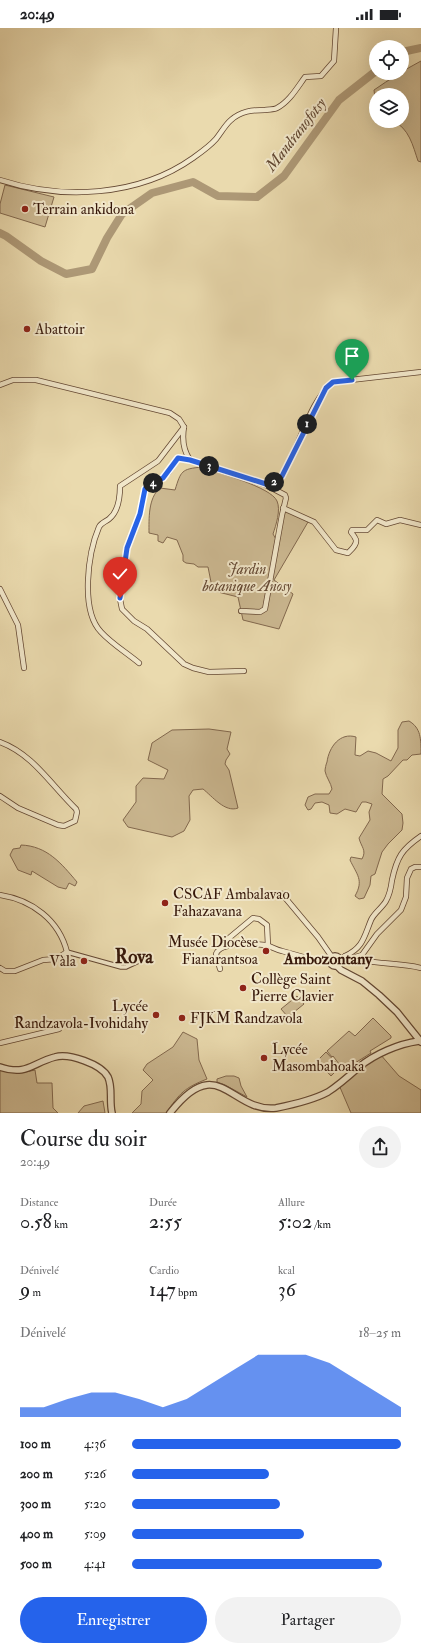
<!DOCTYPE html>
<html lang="fr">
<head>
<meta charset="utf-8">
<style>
	:root { --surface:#fff; --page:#f2f2f2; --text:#202124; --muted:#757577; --accent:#2563eb }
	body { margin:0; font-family:"IM FELL Double Pica",serif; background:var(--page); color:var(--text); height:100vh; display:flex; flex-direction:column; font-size:15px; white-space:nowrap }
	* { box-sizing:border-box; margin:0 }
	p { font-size:13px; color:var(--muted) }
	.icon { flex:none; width:22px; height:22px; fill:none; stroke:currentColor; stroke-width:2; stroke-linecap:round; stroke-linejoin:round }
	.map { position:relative; height:1085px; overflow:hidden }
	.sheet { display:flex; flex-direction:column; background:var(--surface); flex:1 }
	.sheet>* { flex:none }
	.buttons { position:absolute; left:369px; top:12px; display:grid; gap:8px }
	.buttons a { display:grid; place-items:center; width:40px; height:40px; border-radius:50%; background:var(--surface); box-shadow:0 4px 16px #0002; font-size:20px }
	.pin { position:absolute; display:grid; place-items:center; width:34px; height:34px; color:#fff; margin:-41px -17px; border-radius:50% 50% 50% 0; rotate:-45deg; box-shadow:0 0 4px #0007 }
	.pin .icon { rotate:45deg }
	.km { position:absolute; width:20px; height:20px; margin:-10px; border-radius:50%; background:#222; color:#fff; font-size:11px; line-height:20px; text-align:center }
	.round { display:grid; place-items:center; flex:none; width:42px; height:42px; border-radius:21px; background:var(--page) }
	.summary { display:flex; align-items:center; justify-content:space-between; height:68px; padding:0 20px }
	h1 { font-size:22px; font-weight:600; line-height:30px }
	.metrics { display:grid; grid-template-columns:repeat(3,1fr); gap:6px; height:68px; padding:4px 20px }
	.metrics div { display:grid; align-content:center }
	.metrics b { font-size:20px; font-weight:600 }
	.metrics small { font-size:11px; font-weight:400 }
	.metrics p { font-size:11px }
	.chart { height:112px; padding:8px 20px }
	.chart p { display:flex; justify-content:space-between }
	.chart svg { width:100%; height:72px; margin-top:4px; fill:var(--accent); opacity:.7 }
	.action { display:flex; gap:8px; margin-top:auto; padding:8px 20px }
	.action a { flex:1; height:46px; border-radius:24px; background:var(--accent); color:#fff; font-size:16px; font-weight:600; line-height:46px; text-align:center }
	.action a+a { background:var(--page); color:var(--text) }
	ul { padding:0 20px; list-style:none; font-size:13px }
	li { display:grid; grid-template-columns:64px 48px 1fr; align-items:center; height:30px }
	li i { height:10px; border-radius:5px; background:var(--accent) }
	.status { display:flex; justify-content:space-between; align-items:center; height:28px; padding:0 20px; background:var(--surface); direction:ltr }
	.status svg { height:11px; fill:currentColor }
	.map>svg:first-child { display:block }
</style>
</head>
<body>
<div class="status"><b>20:49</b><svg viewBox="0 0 49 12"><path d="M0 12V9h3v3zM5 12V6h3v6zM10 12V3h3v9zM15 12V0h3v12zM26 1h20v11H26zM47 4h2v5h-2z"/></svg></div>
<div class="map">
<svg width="421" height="1085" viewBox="0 0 421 1085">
	<rect width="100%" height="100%" fill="#eadaae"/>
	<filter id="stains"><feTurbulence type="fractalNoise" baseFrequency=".005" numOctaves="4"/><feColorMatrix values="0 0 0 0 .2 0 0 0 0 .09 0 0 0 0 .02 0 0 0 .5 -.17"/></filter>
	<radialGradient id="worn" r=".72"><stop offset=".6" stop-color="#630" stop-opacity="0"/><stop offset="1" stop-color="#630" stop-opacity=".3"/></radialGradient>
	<g fill="#ccb992" stroke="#82684e">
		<path d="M421 33V134L418 133C413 118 409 100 393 93H402V67H376V80L374 62C390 51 404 42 421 33Z"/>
		<polygon points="5,157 54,169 45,199 0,185 0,176"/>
		<path d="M202 439C218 445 271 459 277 473 281 482 276 497 273 506L277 513 285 481 307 492 308 494 274 552 293 566 279 601 243 592 238 569 218 564 212 559 208 539H198L194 536 186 535 183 533V527L177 512 167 509 163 515 158 513V507L149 505C149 491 148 470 160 460L175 462C181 443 181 441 202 439Z"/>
		<path d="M409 693C421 700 421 711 421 726L412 727 407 732H403L388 748 383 751 382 766 402 786 403 795 402 802 388 816 382 824 375 846 371 848 370 857 364 870 359 871 355 868C364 852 357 847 350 832L351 829 362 831C367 822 361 819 359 810L370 792 369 784 372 776 366 774H362L356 784 345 781 337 786 330 785 329 777 322 774 315 775 311 781 308 782 305 777 308 769 315 766H329L332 761C331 755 326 749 325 743 325 741 326 736 327 734 329 719 340 704 356 709L355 727 360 728 368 723 376 725 391 733 398 720V702L402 694Z"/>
		<path d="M209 701 231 704 227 721 230 726 226 732 225 736 229 742 238 780C225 785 212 768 203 761L193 762 189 768 190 792 184 803 172 809 128 799 123 792 136 774V758L143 750 164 751 168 742 148 732 152 715 172 702Z"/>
		<path d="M21 817C47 818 61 835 77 854L75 858 69 855 66 861 58 859 32 843 31 847 18 842 10 827 13 821 20 820Z"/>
		<polygon points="297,968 304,976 288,989 281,981"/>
		<polygon points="373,990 391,1008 391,1010 370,1023 371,1025 347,1040 345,1038 342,1040 333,1028 332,1029 327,1023 349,1003 355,1008"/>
		<path d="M183 1004 197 1011 199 1032 207 1051C184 1060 180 1065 166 1085H132L141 1076 142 1063 153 1052 143 1042 147 1036 173 1019Z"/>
		<polygon points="326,1024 340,1039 331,1048 317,1033"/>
		<polygon points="380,1026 399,1048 421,1062 421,1085 351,1085 339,1057"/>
		<path d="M0 1041C12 1046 23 1045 35 1042L37 1055H52L53 1080 58 1085H0Z"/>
		<polygon points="226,1048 234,1048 239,1050 241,1058 247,1069 225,1057 217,1054 217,1051"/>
		<polygon points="103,1073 105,1085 78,1085 84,1078"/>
	</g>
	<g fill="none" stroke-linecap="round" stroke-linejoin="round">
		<g stroke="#ad9876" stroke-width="8">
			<polyline points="402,24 421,20"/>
			<polyline points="0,205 6,208 41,233 66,246 92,241 107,210 122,186 152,165 193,154 218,168 257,169 284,148 339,72 376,43"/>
		</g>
		<defs>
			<polyline id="pedestrian" points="67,924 121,939 126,939 141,932"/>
			<g id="minor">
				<path d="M0 152C62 172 138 169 193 130 200 125 210 118 216 111 221 105 225 97 231 92 241 83 252 82 265 82 269 81 274 82 277 80 289 74 297 60 305 49L321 48 334 33 336 0"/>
				<path d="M0 357 13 352H36L170 385 179 391 184 399C182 411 183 422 190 432"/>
				<path d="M266 457C269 456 273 455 275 454 280 451 284 444 286 439 301 414 310 373 333 354L421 344"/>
				<path d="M283 480 314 494 336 522 348 525C351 522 359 515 355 510 354 507 352 506 351 504L352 502H367L377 492 386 496 400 492 421 497"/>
				<polyline points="0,561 18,597 24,640"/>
				<polyline points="241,583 260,584 265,581 282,487 286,470 285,467 266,457 190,432 178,430 168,445 163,450 149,457 145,461 140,486 127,519 120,571 122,581 134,593 147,601 184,636 193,640 209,644 244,643"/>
				<path d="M139 635C127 625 112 616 101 604 80 582 88 525 99 499 101 495 105 494 109 491 118 484 120 469 120 458L158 433 184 399"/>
				<path d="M0 714C33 726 51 757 76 781L77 784 75 793 64 798 58 797 18 780 0 768"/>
				<polyline points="282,866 318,909 332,929"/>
				<path d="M0 867C32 872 59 892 67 924L56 931 43 932 15 943H5L0 940"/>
				<polyline points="228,918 229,910 253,890 259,891 267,897 268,918"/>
				<path d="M345 928C363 920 364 909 371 892 374 885 382 880 386 873 390 866 391 860 392 852 397 829 402 821 421 808"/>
				<polyline points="352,930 362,927 377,906 401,882 406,869 407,850 411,841 415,839 421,839"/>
				<path d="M340 932 345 928C370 937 396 934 421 940"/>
				<path d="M220 941 216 926C220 914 253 916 265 917 271 918 276 922 282 923 298 928 314 932 331 935"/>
				<polyline points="0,1015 59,1001"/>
			</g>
			<g id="tertiary">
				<circle cx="335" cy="933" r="5"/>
				<polyline points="337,938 341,942 362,953 379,967 397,984 421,1014"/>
				<path d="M0 1039C27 1048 32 1035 55 1029 69 1025 101 1036 108 1049 113 1060 109 1073 112 1085"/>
				<path d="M170 1085C219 1022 230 1085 276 1080 291 1077 315 1071 328 1064 339 1057 349 1048 359 1039 375 1026 398 1016 419 1013"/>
			</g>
		</defs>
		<use href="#pedestrian" stroke="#644833" stroke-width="5.5"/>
		<use href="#minor" stroke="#644833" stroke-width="6"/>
		<use href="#tertiary" stroke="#644833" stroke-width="8"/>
		<use href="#pedestrian" stroke="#f1e7ca" stroke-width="3.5"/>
		<use href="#minor" stroke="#f1e7ca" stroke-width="4.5"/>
		<use href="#tertiary" stroke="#f1e7ca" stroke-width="5.5"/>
	</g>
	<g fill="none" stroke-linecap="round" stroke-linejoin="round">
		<defs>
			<polyline id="route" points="120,570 127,520 140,486 145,461 149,457 163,450 178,430 190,432 266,456 276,454 282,448 326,360 333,354 352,352"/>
		</defs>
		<use href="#route" stroke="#fff" stroke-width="8"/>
		<use href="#route" stroke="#2563eb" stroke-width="5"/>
	</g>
	<g fill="#8f2418" stroke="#f1e7ca" stroke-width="1.5">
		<circle cx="25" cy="181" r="4"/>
		<circle cx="27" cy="301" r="4"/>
		<circle cx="165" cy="875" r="4"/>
		<circle cx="266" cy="923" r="4"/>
		<circle cx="84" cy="933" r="4"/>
		<circle cx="243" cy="960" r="4"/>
		<circle cx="156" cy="987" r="4"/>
		<circle cx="182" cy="990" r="4"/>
		<circle cx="264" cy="1030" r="4"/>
	</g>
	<g text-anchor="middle" stroke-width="4" stroke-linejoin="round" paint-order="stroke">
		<g font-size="15" fill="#37180a" stroke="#f1e7ca" text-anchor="start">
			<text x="33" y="186">Terrain ankidona</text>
			<text x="35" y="306">Abattoir</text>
			<text x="173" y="871">CSCAF Ambalavao<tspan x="173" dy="17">Fahazavana</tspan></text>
			<text x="258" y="919" text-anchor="end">Musée Diocèse<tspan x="258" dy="17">Fianarantsoa</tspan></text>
			<text x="76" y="938" text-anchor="end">Vàla</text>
			<text x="251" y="956">Collège Saint<tspan x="251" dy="17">Pierre Clavier</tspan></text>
			<text x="148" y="983" text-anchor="end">Lycée<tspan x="148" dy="17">Randzavola-Ivohidahy</tspan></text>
			<text x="190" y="995">FJKM Randzavola</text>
			<text x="272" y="1026">Lycée<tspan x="272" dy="17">Masombahoaka</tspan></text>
		</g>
		<g font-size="15" font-style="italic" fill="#644833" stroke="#f1e7ca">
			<text x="247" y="546">Jardin<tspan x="247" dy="17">botanique Anosy</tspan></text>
		</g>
		<g font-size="16" font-style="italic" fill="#604530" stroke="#f1e7ca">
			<text transform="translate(295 106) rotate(-52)" y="6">Mandranofotsy</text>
		</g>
		<g font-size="16" font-weight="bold" fill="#37180a" stroke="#f1e7ca">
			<text x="328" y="936">Ambozontany</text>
		</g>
		<g font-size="19" font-weight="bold" fill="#37180a" stroke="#f1e7ca">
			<text x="134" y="935">Rova</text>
		</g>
	</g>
	<rect width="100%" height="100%" filter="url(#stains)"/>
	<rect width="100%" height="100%" fill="url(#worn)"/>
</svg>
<div class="buttons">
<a><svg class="icon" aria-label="locate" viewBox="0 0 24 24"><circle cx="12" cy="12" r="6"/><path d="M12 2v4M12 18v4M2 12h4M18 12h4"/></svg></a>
<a><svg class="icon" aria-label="layers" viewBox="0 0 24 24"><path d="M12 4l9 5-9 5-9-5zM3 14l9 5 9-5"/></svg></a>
</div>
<div class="pin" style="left:352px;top:352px;background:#1e9e55"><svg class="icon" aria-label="arrive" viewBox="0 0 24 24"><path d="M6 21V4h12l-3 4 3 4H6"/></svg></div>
<div class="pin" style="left:120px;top:570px;background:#d93025"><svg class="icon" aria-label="check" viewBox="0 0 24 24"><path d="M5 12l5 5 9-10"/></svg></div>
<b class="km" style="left:307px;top:396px">1</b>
<b class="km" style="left:274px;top:454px">2</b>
<b class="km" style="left:209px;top:438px">3</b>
<b class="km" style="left:153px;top:455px">4</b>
</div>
<section class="sheet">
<div class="summary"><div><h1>Course du soir</h1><p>20:49</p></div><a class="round"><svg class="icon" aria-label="share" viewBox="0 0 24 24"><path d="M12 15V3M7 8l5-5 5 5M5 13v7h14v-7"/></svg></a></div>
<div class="metrics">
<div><p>Distance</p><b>0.58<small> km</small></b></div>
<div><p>Durée</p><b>2:55</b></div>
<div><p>Allure</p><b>5:02<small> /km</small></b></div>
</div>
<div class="metrics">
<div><p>Dénivelé</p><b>9<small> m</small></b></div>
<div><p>Cardio</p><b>147<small> bpm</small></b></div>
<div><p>kcal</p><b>36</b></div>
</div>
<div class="chart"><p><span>Dénivelé</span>18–25 m</p>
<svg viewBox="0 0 160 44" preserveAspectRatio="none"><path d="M0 44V38L10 38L20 33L30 29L40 29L50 33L60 38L70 33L80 24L90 15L100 6L110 6L120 6L130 11L140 20L150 29L160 38V44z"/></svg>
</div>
<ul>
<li><b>100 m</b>4:36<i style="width:100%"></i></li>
<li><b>200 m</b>5:26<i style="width:51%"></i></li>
<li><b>300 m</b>5:20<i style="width:55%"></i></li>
<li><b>400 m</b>5:09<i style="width:64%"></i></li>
<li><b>500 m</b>4:41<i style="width:93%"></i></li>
</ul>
<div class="action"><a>Enregistrer</a><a>Partager</a></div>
</section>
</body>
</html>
